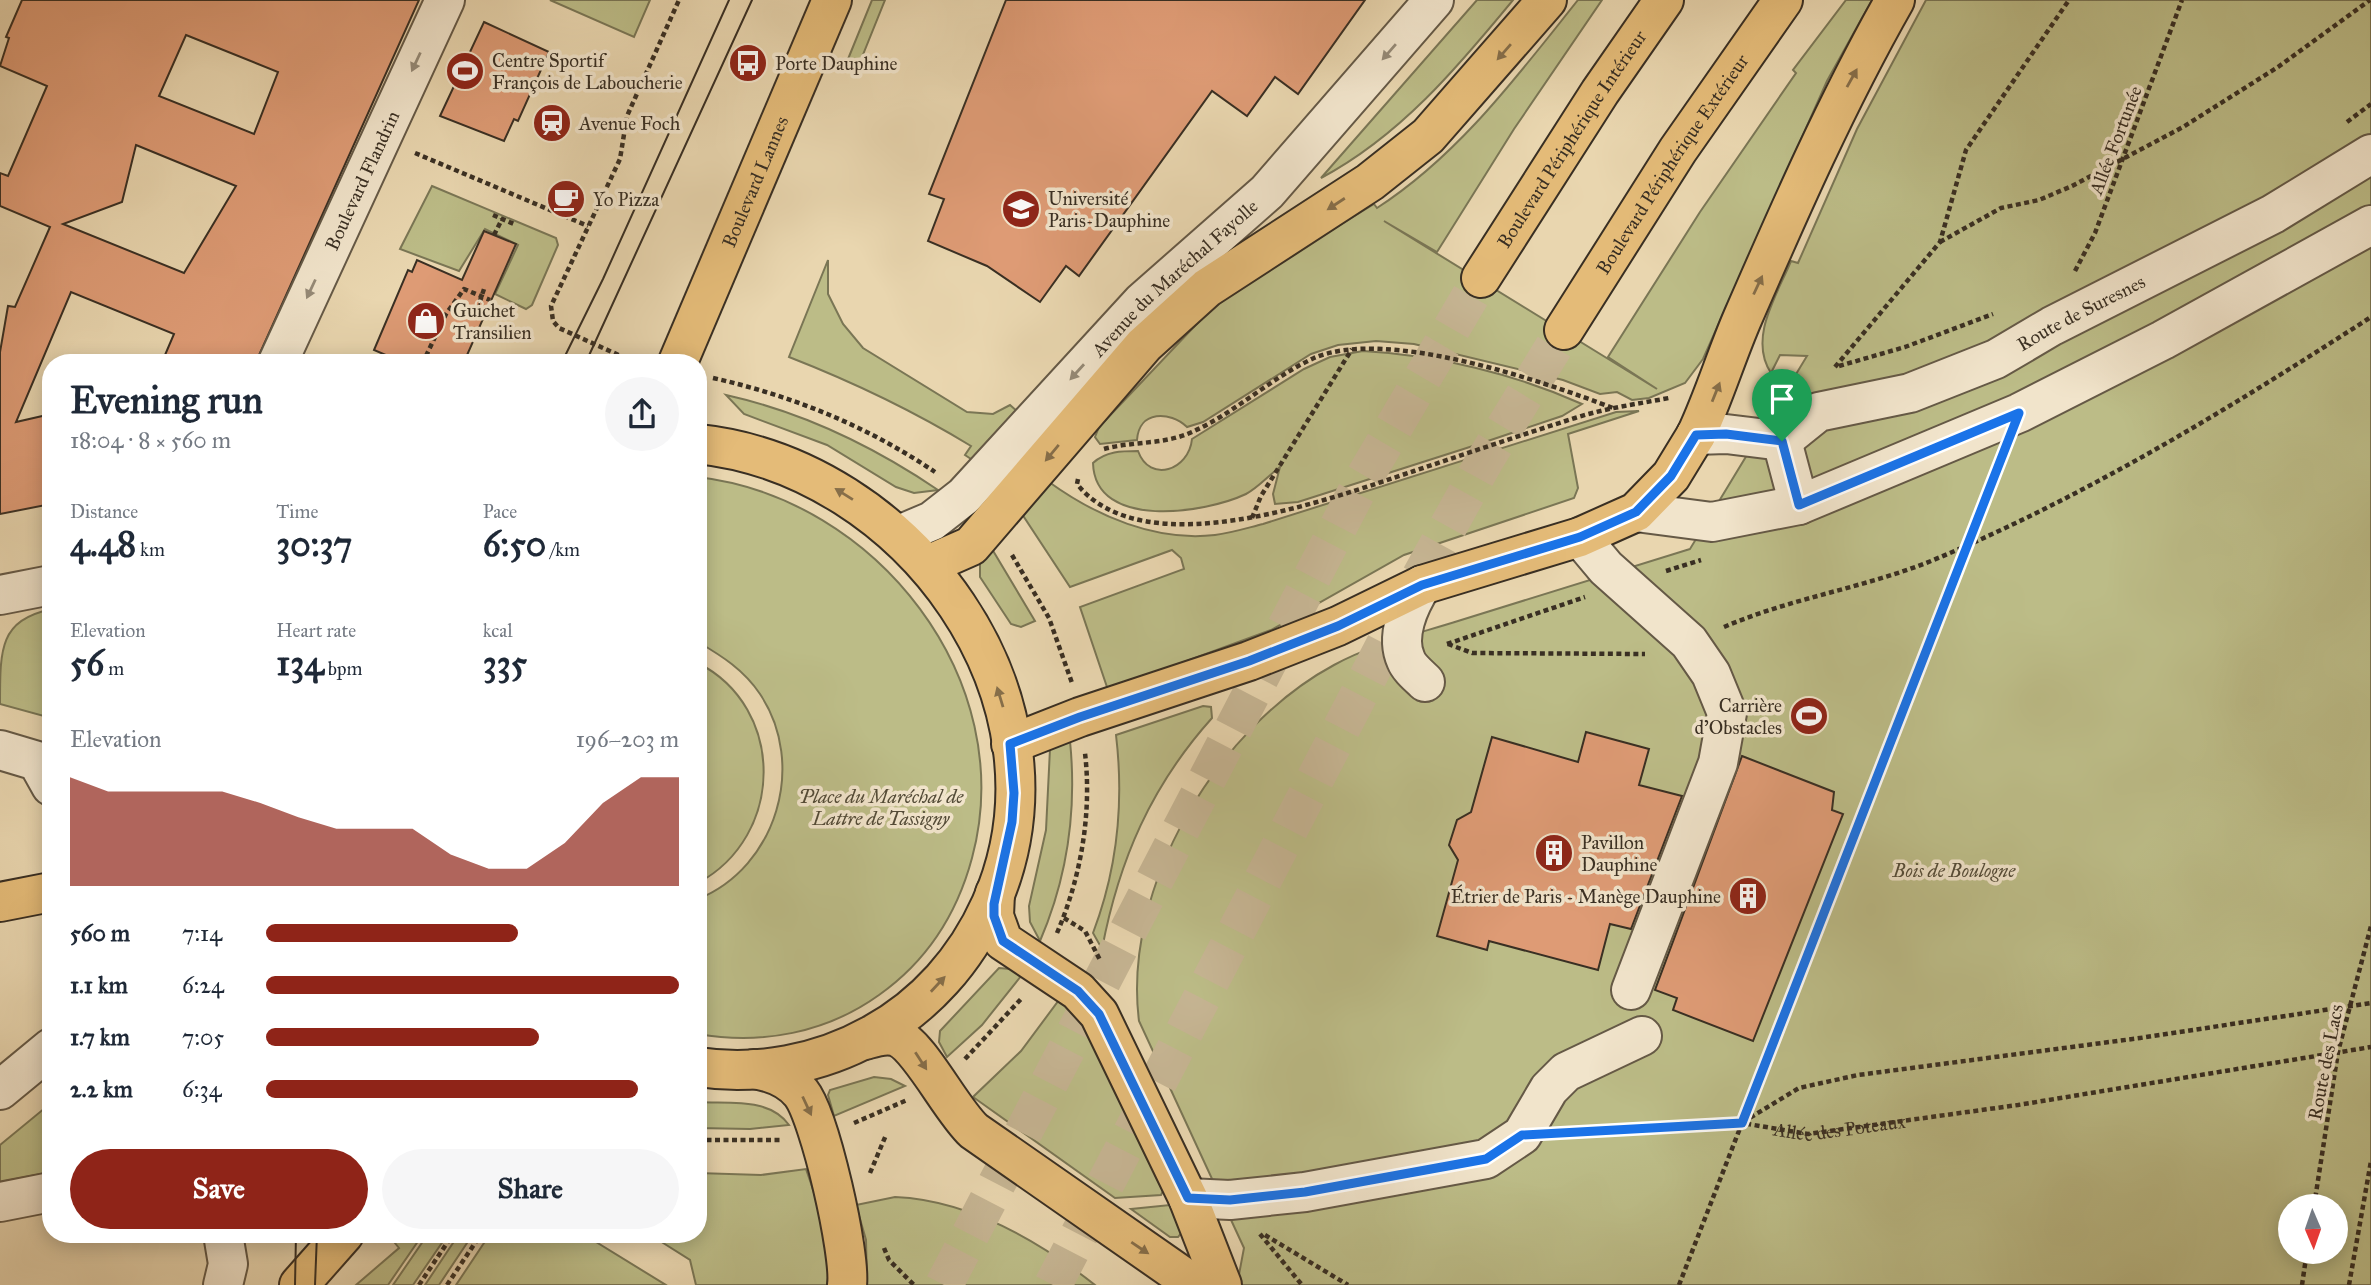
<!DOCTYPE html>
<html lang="en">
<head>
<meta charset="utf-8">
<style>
	:root { --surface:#fff; --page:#f6f6f7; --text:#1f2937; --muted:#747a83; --accent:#8f2418 }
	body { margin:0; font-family:"IM FELL Great Primer",serif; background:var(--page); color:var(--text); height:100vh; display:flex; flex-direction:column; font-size:26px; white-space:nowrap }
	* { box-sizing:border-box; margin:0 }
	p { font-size:23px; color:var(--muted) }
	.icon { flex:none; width:38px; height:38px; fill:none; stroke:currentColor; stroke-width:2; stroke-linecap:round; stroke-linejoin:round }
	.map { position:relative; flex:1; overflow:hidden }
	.sheet { position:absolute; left:42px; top:354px; width:665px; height:889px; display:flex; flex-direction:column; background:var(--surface); border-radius:28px; box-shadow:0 4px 18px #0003 }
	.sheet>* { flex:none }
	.needle { width:46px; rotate:178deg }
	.tools { position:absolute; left:2278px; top:1194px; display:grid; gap:14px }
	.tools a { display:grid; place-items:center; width:70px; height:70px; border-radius:50%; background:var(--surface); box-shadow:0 4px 18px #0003; font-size:35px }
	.pin { position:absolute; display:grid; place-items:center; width:60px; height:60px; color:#fff; margin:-72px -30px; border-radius:50% 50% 50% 0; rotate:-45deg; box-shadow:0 0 7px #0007 }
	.pin .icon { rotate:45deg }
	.round { display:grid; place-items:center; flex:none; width:74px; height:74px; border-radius:37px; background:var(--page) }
	.summary { display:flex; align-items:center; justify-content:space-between; height:119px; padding:0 28px }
	h1 { font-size:38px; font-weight:700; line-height:52px }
	.metrics { display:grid; grid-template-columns:repeat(3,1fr); gap:10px; height:119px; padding:7px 28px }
	.metrics div { display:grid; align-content:center }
	.metrics b { font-size:35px; font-weight:700 }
	.metrics small { font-size:19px; font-weight:400 }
	.metrics p { font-size:19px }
	.chart { height:196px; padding:14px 28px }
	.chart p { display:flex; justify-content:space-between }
	.chart svg { width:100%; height:126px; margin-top:7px; fill:var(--accent); opacity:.7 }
	.primary-button { display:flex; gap:14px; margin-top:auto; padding:14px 28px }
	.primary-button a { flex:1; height:80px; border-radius:42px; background:var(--accent); color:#fff; font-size:28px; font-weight:700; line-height:80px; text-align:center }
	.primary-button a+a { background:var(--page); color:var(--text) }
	ul { padding:0 28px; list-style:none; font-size:23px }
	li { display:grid; grid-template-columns:112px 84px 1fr; align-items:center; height:52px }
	li i { height:18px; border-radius:9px; background:var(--accent) }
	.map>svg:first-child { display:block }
</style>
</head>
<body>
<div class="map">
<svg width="2371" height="1285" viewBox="0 0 2371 1285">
	<rect width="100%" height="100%" fill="#e9d6af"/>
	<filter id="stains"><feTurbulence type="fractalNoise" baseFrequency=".00286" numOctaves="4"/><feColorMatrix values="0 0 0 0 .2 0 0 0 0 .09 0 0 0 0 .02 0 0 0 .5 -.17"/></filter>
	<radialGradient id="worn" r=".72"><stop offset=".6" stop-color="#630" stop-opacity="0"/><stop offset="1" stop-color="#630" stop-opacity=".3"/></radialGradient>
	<g fill="#bcbc87" stroke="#7a7655" stroke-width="2" fill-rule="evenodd">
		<polygon points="550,0 650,0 634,37"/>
		<polygon points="872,0 885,0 856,72 846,64"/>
		<path d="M1477 0H1513C1457 68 1400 136 1321 178Z"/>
		<path d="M1578 0H1602L1514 129 1437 252 1384 221 1657 389 1608 357 1700 212 1796 73 1793 70 1846 0H1872L1827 81 1703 359 1685 383 1649 398 1632 400 1617 392 1600 394 1563 380 1414 344 1376 341 1338 345 1311 354 1203 422 1187 427C1170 411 1139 410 1137 440L1100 444 1095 437 1099 427 1209 311 1255 277 1374 204 1377 208C1459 155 1518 75 1578 0Z"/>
		<path d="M1926 0H2371V1285H1237L1244 1248 1139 1021C1122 887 1217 728 1334 665 1372 644 1417 634 1458 621 1536 597 1613 573 1690 549L1807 356 1780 355 1771 373C1748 338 1777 295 1791 261L1798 263 1857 129ZM2291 1206H2336V1251H2291Z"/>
		<polygon points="432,186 556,238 558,245 532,305 526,309 495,294 518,245 485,229 459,271 400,249"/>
		<path d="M828 260V294L843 324 863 348 967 412 993 414 1010 405 1018 412 974 461 965 455 971 446C912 410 853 382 789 357Z"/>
		<path d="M1363 351C1437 355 1515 374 1582 404L1562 416 1476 445 1298 502 1275 504 1273 494 1280 467C1269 475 1258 488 1246 494 1206 513 1095 531 1093 463 1106 451 1122 451 1138 451 1150 484 1189 470 1192 439L1304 369 1330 357Z"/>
		<path d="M726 395C802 412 873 446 938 490L914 493 896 487 827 445 744 414Z"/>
		<path d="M1639 411 1568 434 1578 488 1574 498 1404 555 1271 630 1108 690 1080 607 1184 569 1181 558 1172 550 1070 587 1022 514 1049 482C1096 516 1156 542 1215 535 1231 533 1247 528 1263 524L1616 412Z"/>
		<path d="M698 477C876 498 1020 680 972 858 957 914 927 961 879 995 826 1033 762 1045 698 1034V899C777 867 807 764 760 694 744 670 722 656 698 642Z"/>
		<polygon points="992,549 1035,621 1021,627 1011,624 980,577 980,564"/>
		<path d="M51 609V718L0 704C0 647 0 621 51 609Z"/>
		<path d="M698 663C786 708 785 836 698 883Z"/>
		<path d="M1203 706 1211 707 1212 718C1151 786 1119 860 1102 949L1093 933C1117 870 1124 802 1116 735Z"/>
		<path d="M1070 741C1077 811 1068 876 1040 941L1030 922 1029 906 1046 830 1050 749Z"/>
		<polygon points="999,968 1010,969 1021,976 982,1025 947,1057 939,1042 940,1031"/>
		<polygon points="1059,1000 1079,1016 1163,1191 1161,1195 1115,1198 973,1097 1021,1051"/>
		<polygon points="874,1077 891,1079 905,1086 834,1116 828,1095 830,1090"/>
		<path d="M698 1102C729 1104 769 1097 789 1125L750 1129 698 1128Z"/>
		<polygon points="51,1103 51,1172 0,1182 0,1145"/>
		<path d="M806 1169C818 1203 833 1249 827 1285H696L690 1260 660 1241 664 1234H698V1173L761 1175Z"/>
		<path d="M895 1197C968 1200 1039 1241 1095 1285H867L866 1240 856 1205Z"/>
		<polygon points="1170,1205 1182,1232 1178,1237 1170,1237 1131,1209"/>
		<polygon points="403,1234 423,1234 388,1285 356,1285 399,1248 395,1243"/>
		<polygon points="428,1234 448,1234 413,1285 393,1285"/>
		<polygon points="459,1234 473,1234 439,1285 425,1285"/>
		<polygon points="490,1234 583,1234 666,1285 456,1285"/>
	</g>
	<g fill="#de9b75" stroke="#392f23" stroke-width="2" fill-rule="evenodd">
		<path d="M22 0H419L256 362H162L174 334 71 292 16 422 51 414V504L0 514V352L8 306 15 307 50 227 0 206V173L8 176 47 86 0 66 9 38 6 37ZM186 35 278 72 254 134 159 96ZM136 145 236 186 184 273 63 224 122 202Z"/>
		<polygon points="1006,0 1365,0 1298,94 1275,77 1247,116 1212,91 1079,276 1066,266 1040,302 987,266 928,241 944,199 929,194"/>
		<polygon points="484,22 549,52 518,121 514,119 504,141 440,116"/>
		<polygon points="484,231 516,244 464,362 402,362 374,350 408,270 412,272 417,260 462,280"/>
		<polygon points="1586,732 1649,749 1639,785 1682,796 1631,929 1610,924 1598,970 1489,941 1487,950 1437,936 1458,860 1449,845 1457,820 1471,812 1492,737 1578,762"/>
		<polygon points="1742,756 1834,792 1832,810 1843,814 1753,1041 1673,1010 1677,998 1655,990"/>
	</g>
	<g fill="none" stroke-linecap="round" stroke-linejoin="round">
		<g stroke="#c6b593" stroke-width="38" stroke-dasharray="38 19" stroke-linecap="butt">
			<polyline points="944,1285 1360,485 1481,278"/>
			<polyline points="1053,1285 1412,592 1485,460 1564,330"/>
		</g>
		<defs>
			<g id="minor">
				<path id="s2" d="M278 362 445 0"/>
				<path id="s3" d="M1696 435 1726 434 1782 441 1818 412 1910 393 1996 359 2052 326 2273 214 2371 154"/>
				<polyline points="1782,441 1799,505"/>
				<polyline points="1636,512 1712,522 1799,505 2019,413 2163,340 2371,225"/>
				<path id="s4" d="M899 535 932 521 964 496 1142 302 1267 192 1434 0"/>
				<polyline points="1580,537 1606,568 1689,642 1711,674 1727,713 1718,763 1631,990"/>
				<path d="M1422 585C1409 605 1395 636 1406 660 1409 668 1419 676 1425 682"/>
				<polyline points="0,595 51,585"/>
				<polyline points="0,750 37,761 51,786"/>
				<polyline points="0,1090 51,1048"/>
				<polyline points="1188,1198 1230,1200 1305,1192 1486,1159 1522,1135 1549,1089 1566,1072 1642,1036"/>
				<polyline points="0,1202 51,1192"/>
				<polyline points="223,1234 228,1264 223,1285"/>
			</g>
			<g id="major">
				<path id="s5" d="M678 362 832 0"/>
				<path d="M698 444C908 466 1081 699 991 904 966 960 925 1006 872 1035 820 1064 757 1076 698 1067"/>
				<polyline points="1011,744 1080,717 1249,661 1338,626 1422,585 1580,537 1636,512 1671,476 1696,435"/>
				<polyline points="995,893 994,916 1003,941 1078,991 1099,1014 1188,1198 1222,1285"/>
				<polyline points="0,902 51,892"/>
				<path d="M865 1040C875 1037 886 1033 897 1037 920 1046 951 1110 974 1131L1195 1285"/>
				<polyline points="299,1285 344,1234"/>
			</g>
			<g id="highway">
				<path id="s6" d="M1481 278 1600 92 1664 0"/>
				<path id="s7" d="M1564 330 1678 150 1783 0"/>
				<path d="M1696 435C1714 397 1726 356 1743 317 1790 209 1837 102 1895 0"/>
				<polyline points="928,565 971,546 1144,345 1207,288 1370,182 1428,136 1547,0"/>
				<path d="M754 1069C772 1072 789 1078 801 1093 820 1117 851 1254 847 1285"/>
			</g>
		</defs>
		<use href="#minor" stroke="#655946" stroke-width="42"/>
		<use href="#major" stroke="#392f23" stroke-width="42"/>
		<use href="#highway" stroke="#392f23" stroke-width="42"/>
		<g stroke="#392f23" stroke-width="4.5" stroke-dasharray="5 3.5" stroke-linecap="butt">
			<polyline points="2347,122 2371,104"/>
			<polyline points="415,153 588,226"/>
			<polyline points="493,215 514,224"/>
			<polyline points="494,235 502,219"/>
			<polyline points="1940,242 2001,208 2039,200 2072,186 2183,127 2278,67 2370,0"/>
			<polyline points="2075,271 2095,233 2182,0"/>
			<polyline points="477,310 484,289"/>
			<polyline points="426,356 446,314 464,289 490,300"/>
			<polyline points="416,362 426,356 427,362"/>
			<polyline points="634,362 559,328 553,321 551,306 620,159 627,116 679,0"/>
			<polyline points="1839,366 1905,347 1993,314"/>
			<polyline points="1835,367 1940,242 1966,150 2069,0"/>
			<path d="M713 378C793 396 867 426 935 472"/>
			<polyline points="1779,383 1800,377"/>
			<path d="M1104 449C1133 441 1164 445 1192 432 1235 413 1272 377 1314 358 1386 327 1542 381 1613 408"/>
			<path d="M1078 479 1077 484C1144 568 1330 499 1414 471 1468 453 1521 435 1575 418 1606 408 1637 404 1669 398"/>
			<polyline points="1252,518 1261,496 1352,349"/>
			<polyline points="1012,555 1049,618 1072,683"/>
			<polyline points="1666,571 1701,560"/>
			<path d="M1724 627C1791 598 1864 588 1931 561 2087 496 2230 408 2371 317"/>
			<polyline points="1447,644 1585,597"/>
			<polyline points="1448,644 1472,653 1645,654"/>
			<polyline points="1064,918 1085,931 1100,960"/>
			<path d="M1057 933C1081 877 1092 813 1085 753"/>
			<polyline points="965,1059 1021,999"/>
			<polyline points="1743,1122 1799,1088 1858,1075 2140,1038 2371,1003"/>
			<polyline points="854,1123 907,1100"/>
			<path id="s1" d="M1568 1132 1742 1123 1808 1134 2018 1105 2371 1047"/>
			<polyline points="698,1140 781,1140"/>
			<polyline points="870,1173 886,1135"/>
			<polyline points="2314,1206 2338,1052 2371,926"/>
			<polyline points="1260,1234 1302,1285"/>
			<polyline points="1265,1235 1348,1285"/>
			<polyline points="884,1248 889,1260 914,1285"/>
			<polyline points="419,1285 453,1234"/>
			<polyline points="447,1285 481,1234"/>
			<polyline points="1679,1285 1921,663 1971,543 2000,461"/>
			<polyline points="2302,1285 2307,1251"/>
			<polyline points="2349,1285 2371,1161"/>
		</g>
		<use href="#minor" stroke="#f1e4cb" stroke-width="38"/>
		<use href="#major" stroke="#e4bb78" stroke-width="38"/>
		<use href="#highway" stroke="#e4bb78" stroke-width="38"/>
		<g stroke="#392f23" stroke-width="2">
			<polyline points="562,362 603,279 729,0"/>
			<polyline points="586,362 752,0"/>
			<polyline points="295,1285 296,1234"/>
			<polyline points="315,1285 317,1234"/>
		</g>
	</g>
	<defs><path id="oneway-solid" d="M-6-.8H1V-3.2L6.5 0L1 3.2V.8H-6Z" transform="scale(1.75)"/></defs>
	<g fill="#958a77">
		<use href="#oneway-solid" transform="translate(1389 52) rotate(131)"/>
		<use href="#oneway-solid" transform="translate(416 62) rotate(115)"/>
		<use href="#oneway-solid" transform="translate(311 289) rotate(115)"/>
		<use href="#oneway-solid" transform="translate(1077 372) rotate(132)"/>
	</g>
	<g fill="#866e49">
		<use href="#oneway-solid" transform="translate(1504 52) rotate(131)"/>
		<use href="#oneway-solid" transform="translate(1852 78) rotate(-61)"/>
		<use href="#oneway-solid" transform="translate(1336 204) rotate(147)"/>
		<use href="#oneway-solid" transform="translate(1758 285) rotate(-65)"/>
		<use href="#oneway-solid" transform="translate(1716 392) rotate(-68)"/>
		<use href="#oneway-solid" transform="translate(1052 453) rotate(130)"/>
		<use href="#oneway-solid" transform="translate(844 494) rotate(-148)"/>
		<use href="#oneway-solid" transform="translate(1000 697) rotate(-107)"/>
		<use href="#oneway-solid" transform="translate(938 984) rotate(-47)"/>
		<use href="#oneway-solid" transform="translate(921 1061) rotate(57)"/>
		<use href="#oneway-solid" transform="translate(807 1106) rotate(65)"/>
		<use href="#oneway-solid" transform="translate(1140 1248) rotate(34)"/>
	</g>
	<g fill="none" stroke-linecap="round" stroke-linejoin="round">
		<defs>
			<polygon id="route" points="2019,413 1742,1123 1522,1135 1486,1159 1305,1192 1230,1200 1188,1198 1099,1014 1078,991 1003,941 994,916 994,904 1012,822 1014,793 1010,744 1080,717 1249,661 1338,626 1422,585 1580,537 1636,512 1671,476 1696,435 1726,434 1782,441 1799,505"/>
		</defs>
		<use href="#route" stroke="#fff" stroke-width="14"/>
		<use href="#route" stroke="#1a73e8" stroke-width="9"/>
	</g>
	<defs>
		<symbol id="bus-disc" viewBox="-11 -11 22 22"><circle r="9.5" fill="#8f2418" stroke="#f1e4cb"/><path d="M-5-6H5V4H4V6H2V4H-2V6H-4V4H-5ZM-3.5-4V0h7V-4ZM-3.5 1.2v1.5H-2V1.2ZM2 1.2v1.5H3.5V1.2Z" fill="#fff"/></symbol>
		<symbol id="stadium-disc" viewBox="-11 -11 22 22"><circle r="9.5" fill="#8f2418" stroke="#f1e4cb"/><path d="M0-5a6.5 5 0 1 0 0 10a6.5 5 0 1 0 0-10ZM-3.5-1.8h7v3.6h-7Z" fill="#fff"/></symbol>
		<symbol id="station-disc" viewBox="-11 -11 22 22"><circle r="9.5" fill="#8f2418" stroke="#f1e4cb"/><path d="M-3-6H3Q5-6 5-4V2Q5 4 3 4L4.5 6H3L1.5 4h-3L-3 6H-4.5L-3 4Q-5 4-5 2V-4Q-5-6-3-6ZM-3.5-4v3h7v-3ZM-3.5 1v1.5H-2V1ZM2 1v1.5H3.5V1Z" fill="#fff"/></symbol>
		<symbol id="cafe-disc" viewBox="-11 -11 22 22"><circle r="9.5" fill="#8f2418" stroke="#f1e4cb"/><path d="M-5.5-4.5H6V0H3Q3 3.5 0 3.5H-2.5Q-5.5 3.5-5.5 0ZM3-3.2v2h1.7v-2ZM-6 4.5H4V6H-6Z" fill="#fff"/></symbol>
		<symbol id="university-disc" viewBox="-11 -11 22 22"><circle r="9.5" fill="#8f2418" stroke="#f1e4cb"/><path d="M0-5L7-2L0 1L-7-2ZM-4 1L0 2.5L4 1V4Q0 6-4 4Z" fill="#fff"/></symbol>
		<symbol id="shop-disc" viewBox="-11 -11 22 22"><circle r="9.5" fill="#8f2418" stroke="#f1e4cb"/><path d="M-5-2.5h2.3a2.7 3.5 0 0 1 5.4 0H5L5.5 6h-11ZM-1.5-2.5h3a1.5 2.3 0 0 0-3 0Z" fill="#fff"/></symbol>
		<symbol id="building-disc" viewBox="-11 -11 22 22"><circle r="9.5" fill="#8f2418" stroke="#f1e4cb"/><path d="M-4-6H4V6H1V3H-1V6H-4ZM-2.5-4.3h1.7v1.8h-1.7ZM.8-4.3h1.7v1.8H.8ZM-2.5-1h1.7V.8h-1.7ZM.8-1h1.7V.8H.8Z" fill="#fff"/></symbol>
	</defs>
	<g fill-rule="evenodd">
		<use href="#bus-disc" x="726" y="41" width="44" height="44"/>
		<use href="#stadium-disc" x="443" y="49" width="44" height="44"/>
		<use href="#station-disc" x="530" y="101" width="44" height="44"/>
		<use href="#cafe-disc" x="544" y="177" width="44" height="44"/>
		<use href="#university-disc" x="999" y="187" width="44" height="44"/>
		<use href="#shop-disc" x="404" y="299" width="44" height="44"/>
		<use href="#stadium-disc" x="1787" y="694" width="44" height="44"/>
		<use href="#building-disc" x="1532" y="831" width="44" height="44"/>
		<use href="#building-disc" x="1726" y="874" width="44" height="44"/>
	</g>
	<g text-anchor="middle" stroke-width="7" stroke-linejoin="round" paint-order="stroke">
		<g font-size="19" fill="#392f23" stroke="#f1e4cb" text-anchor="start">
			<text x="492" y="67">Centre Sportif<tspan x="492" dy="22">François de Laboucherie</tspan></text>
			<text x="775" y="70">Porte Dauphine</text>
			<text x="579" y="130">Avenue Foch</text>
			<text x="1048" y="205">Université<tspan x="1048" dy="22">Paris-Dauphine</tspan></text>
			<text x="593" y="206">Yo Pizza</text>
			<text x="453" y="317">Guichet<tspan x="453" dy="22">Transilien</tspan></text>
			<text x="1782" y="712" text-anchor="end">Carrière<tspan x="1782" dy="22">d'Obstacles</tspan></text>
			<text x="1581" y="849">Pavillon<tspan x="1581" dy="22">Dauphine</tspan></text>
			<text x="1721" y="903" text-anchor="end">Étrier de Paris - Manège Dauphine</text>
		</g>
		<g font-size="19" fill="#392f23" stroke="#f1e4cb">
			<text dy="7" stroke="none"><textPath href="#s6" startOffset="166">Boulevard Périphérique Intérieur</textPath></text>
			<text transform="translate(2115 140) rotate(-69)" y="7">Allée Fortunée</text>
			<text dy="7" stroke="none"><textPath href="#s7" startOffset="198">Boulevard Périphérique Extérieur</textPath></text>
			<text dy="7" stroke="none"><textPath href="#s2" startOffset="200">Boulevard Flandrin</textPath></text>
			<text dy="7" stroke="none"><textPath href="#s5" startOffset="196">Boulevard Lannes</textPath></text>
			<text dy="7" stroke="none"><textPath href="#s4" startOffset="380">Avenue du Maréchal Fayolle</textPath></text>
			<text dy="7" stroke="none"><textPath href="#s3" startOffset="416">Route de Suresnes</textPath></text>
			<text transform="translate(2325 1062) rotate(-79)" y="7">Route des Lacs</text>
			<text dy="7" stroke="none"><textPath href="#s1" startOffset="273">Allée des Poteaux</textPath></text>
		</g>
		<g font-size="19" font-style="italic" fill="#534b37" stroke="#f1e4cb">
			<text x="881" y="803">Place du Maréchal de<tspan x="881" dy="22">Lattre de Tassigny</tspan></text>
			<text x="1954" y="877">Bois de Boulogne</text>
		</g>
	</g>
	<rect width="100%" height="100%" filter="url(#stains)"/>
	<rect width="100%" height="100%" fill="url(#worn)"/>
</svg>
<div class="tools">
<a><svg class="needle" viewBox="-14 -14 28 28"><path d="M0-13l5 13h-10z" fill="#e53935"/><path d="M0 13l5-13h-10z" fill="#747a83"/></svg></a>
</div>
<div class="pin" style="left:1782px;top:441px;background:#1e9e55"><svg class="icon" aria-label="arrive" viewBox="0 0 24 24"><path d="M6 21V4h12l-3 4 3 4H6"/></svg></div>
<section class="sheet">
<div class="summary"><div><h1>Evening run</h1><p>18:04 · 8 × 560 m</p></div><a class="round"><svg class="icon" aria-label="share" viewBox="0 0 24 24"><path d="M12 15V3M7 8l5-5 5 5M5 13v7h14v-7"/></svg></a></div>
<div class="metrics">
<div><p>Distance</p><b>4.48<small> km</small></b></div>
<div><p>Time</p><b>30:37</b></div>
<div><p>Pace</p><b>6:50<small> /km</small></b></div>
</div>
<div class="metrics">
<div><p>Elevation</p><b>56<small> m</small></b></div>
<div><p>Heart rate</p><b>134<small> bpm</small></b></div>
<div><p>kcal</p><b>335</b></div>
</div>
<div class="chart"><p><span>Elevation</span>196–203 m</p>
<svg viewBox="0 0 160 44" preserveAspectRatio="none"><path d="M0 44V6L10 11L20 11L30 11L40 11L50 15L60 20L70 24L80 24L90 24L100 33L110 38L120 38L130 29L140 15L150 6L160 6V44z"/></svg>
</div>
<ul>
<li><b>560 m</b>7:14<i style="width:61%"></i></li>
<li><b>1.1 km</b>6:24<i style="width:100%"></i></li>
<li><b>1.7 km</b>7:05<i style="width:66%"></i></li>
<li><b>2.2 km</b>6:34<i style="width:90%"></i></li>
</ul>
<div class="primary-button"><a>Save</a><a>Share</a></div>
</section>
</div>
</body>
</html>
